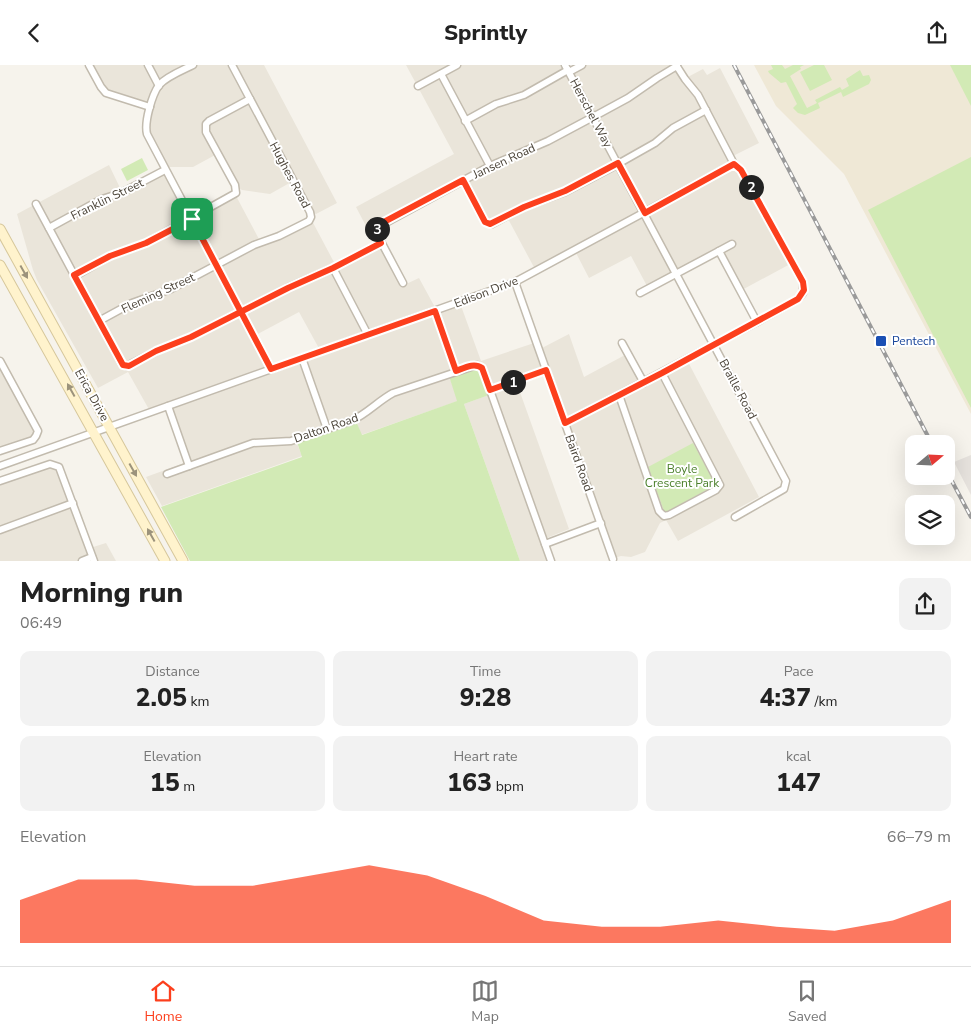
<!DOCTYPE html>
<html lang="en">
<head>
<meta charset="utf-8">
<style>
	:root { --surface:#fff; --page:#f2f2f2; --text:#222; --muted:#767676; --line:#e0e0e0; --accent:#fc3f1d }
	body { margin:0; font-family:"Nunito Sans",sans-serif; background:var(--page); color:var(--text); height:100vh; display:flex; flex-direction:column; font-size:19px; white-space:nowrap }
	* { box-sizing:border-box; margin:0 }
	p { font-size:16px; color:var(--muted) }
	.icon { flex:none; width:28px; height:28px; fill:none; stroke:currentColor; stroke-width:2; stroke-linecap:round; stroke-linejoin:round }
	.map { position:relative; height:496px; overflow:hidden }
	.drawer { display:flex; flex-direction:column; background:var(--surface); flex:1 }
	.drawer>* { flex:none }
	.needle { width:32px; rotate:71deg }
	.controls { position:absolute; left:905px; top:370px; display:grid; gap:10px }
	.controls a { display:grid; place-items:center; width:50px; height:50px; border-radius:10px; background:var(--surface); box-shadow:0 5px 20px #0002; font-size:25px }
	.pin { position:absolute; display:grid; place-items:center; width:42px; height:42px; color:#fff; margin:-21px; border-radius:10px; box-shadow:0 2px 8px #0006 }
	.km { position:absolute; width:25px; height:25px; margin:-12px; border-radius:50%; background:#222; color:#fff; font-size:14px; line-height:25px; text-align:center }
	.round { display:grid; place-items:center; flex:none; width:52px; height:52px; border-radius:10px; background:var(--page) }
	.head { display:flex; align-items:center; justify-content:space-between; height:85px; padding:0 20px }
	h1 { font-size:28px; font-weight:800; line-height:38px }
	.stats { display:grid; grid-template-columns:repeat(3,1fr); gap:8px; height:85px; padding:5px 20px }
	.stats div { display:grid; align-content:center; border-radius:10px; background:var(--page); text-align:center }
	.stats b { font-size:25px; font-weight:800 }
	.stats small { font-size:14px; font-weight:400 }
	.stats p { font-size:14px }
	.chart { height:140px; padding:10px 20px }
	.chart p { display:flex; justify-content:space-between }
	.chart svg { width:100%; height:90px; margin-top:5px; fill:var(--accent); opacity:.7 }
	header { display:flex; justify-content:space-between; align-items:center; height:65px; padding:0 20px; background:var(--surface); font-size:22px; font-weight:800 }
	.dock { display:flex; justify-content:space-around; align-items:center; height:70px; border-top:1px solid var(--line); background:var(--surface); font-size:14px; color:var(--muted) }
	.dock a { display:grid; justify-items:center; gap:2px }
	.dock .on { color:var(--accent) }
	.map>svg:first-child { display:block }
</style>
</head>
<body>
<header><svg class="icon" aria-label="back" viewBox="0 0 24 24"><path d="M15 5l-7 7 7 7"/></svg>Sprintly<svg class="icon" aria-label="share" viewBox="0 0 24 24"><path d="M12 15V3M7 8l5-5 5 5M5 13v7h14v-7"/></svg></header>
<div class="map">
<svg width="971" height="496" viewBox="0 0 971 496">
	<rect width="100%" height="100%" fill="#f6f3ec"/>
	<g fill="#eae5da" fill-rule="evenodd">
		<polygon points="89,0 264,0 337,138 316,149 310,147 293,116 270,129 242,125 234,120 217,89 193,102 163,102 149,76 150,42 109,30"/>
		<polygon points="406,0 565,0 569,7 582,0 676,0 684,14 703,4 707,10 720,3 759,78 731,92 792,198 740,226 719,186 681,206 674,206 647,221 631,191 589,213 575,186 536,206 507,152 490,160 463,117 376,164 367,163 356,142 454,89"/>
		<path d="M109 100 122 127 164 104 191 153 235 129 261 178 311 154 336 201 381 178 404 220 419 213 437 246 460 238 481 296 537 277 540 284 569 269 584 312 625 290 641 319 687 295 759 432 678 476 666 455 660 458 645 487 631 492 621 491 614 493 547 305 516 316 569 464 544 474 552 496H520L464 339 491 329 479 297 448 308 458 336 361 370 356 355 296 376 302 391 162 441 146 412 187 397 168 342 151 348 128 307 98 323 37 215 33 205 17 149ZM299 247 321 287 271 305 254 271Z"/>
		<polygon points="0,295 36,361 37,371 0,387"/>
		<polygon points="49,398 61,402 90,483 106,478 116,496 0,496 0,415"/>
	</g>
	<polygon fill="#e6e2dd" points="971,390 971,430 954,397"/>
	<polygon fill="#efe8d6" points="754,0 971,0 971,349 844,109 776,41"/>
	<g fill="#d2eab5">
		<polygon points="771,0 782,0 785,4 793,0 804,0 800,2 801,4 790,11 807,43 817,38 815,35 840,22 842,25 849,21 846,14 860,5 863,11 869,10 871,15 869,19 843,32 841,27 818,38 820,43 805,50 798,48 793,43 797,39 786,17 781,18 769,8 768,6 773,4"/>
		<polygon points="814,0 824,0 832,15 810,26 800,7"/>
		<polygon points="950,0 971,0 971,41"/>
		<polygon points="971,92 971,343 868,145"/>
		<polygon points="142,93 148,105 127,116 121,104"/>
		<polygon points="475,302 480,305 489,330 464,339 520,496 190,496 161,442 302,392 297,377 321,369 331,367 334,364 356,356 362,370 457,336 449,311"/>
		<polygon points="693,378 715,418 714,421 668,446 664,446 648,402"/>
	</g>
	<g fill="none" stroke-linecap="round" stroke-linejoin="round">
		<defs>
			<g id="street">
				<polyline points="89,0 101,22 106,28 150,42"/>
				<polyline points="148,0 159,21"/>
				<path d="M193 0C183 5 167 11 159 20 152 30 144 57 147 69L271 304"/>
				<polyline points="565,0 786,416 784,424 735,452"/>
				<polyline points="569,7 582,0"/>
				<polyline points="441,9 490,101"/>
				<polyline points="418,21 457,0"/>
				<polyline points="465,56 496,39 524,30 568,5"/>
				<polyline points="463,115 485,157 492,159 524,142 565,127 609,104 655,78 673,63 706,45"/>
				<polyline points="36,139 122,299 127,301 156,286 191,272 287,223 333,203 381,178"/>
				<polyline points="49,163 102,134 121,128 165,105"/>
				<polyline points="719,186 732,179"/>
				<polyline points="333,203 368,270"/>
				<polyline points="75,211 110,191 146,178 236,128 235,120 206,67 206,59 209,56 250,34"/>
				<polyline points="515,217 613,494"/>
				<polyline points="403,218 377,169 378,162 490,101 548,76 593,52 628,33 657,13 677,1"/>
				<polyline points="640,228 719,186 757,257"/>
				<polyline points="435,246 456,306"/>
				<polyline points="99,256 132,238 171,224 254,180 279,171 309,156 311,152 310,147 232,0"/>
				<polyline points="622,278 644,318"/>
				<polyline points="302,293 327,364"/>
				<polyline points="0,296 38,366 36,371 33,375 0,386"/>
				<polyline points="490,325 546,305"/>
				<polyline points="619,330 659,446 664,451 669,450 716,425 720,420 662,308"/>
				<polyline points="168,341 189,401"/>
				<polyline points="565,358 757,257 798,234 803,228 803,217 741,105 734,99 698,30 685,14 676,0"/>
				<polyline points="0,401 515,217 734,99"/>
				<path d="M167 409 253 378 291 376 351 356C367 349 378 336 393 328L477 300 482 303 490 325 551 496"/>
				<polyline points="0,416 50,399 59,402 94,496"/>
				<polyline points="0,465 73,438"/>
				<polyline points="545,479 601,458"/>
				<polyline points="82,496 92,492"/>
			</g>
			<g id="secondary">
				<polyline points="0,164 183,496"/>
				<polyline points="0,200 165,496"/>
			</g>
		</defs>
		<use href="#street" stroke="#c2bbae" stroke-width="9"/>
		<use href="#secondary" stroke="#d6c79b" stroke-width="11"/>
		<use href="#street" stroke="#fff" stroke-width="6"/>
		<use href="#secondary" stroke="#fff3cd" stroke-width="9"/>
		<defs>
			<g id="rail">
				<polyline points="734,0 932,379"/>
				<polyline points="946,405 971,452"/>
			</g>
		</defs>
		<use href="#rail" stroke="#9a9a9a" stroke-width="4"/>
		<use href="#rail" stroke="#fff" stroke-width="2" stroke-dasharray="5.5" stroke-linecap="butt"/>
	</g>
	<defs><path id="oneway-solid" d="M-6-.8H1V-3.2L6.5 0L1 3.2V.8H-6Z" transform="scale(1.25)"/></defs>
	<g fill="#9c937c">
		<use href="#oneway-solid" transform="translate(24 207) rotate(61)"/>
		<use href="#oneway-solid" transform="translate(71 325) rotate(-119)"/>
		<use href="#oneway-solid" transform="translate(133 405) rotate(61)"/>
		<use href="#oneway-solid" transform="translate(151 470) rotate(-119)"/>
	</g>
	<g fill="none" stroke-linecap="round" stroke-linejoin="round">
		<defs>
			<path id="route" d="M192 154 271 304 435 246 456 306C464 303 474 297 482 303L490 325 546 305 565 358 662 308 798 234 804 225 803 217 741 105 734 99 645 148 618 98 565 126 524 142 490 159 485 157 463 115 382 158 376 165 377 170 381 178 333 203 288 223 191 272 156 286 129 301 123 300 74 210 110 191 146 178 192 154"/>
		</defs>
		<use href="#route" stroke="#fff" stroke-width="10"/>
		<use href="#route" stroke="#fc3f1d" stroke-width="6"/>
	</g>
	<rect fill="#1a4fb4" stroke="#fff" stroke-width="2" x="875" y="270" width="12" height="12" rx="2.5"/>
	<g text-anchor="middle" stroke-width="4" stroke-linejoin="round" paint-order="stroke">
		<g font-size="12" fill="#4b4439" stroke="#fff">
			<text transform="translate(591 48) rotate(62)" y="4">Herschel Way</text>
			<text transform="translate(504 96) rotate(-25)" y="4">Jansen Road</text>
			<text transform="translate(290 110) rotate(62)" y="4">Hughes Road</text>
			<text transform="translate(107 134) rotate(-26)" y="4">Franklin Street</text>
			<text transform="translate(486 227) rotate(-21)" y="4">Edison Drive</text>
			<text transform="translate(158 228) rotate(-25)" y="4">Fleming Street</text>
			<text transform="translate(738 324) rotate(62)" y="4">Braille Road</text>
			<text transform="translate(92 330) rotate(61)" y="4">Erica Drive</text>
			<text transform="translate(326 363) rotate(-19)" y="4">Dalton Road</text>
			<text transform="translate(579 398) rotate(70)" y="4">Baird Road</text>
		</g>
		<g font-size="12" fill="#164399" stroke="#fff" text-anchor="start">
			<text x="892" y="280">Pentech</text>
		</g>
		<g font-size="12" fill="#4a7f2a" stroke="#fff">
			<text x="682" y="408">Boyle<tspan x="682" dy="14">Crescent Park</tspan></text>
		</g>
	</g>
</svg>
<div class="controls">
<a><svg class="needle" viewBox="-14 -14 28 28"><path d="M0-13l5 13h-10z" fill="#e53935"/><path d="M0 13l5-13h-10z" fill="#767676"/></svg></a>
<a><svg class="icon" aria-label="layers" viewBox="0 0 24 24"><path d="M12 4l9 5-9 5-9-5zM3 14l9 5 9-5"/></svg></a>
</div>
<div class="pin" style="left:192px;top:154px;background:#1e9e55"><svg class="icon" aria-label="arrive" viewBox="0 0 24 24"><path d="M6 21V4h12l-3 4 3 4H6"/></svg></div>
<b class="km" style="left:513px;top:317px">1</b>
<b class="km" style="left:751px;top:122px">2</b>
<b class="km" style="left:377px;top:164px">3</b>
</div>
<section class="drawer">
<div class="head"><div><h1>Morning run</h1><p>06:49</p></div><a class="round"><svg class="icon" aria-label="share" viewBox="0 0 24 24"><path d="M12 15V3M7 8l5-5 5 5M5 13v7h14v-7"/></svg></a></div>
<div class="stats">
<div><p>Distance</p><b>2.05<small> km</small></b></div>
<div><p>Time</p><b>9:28</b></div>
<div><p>Pace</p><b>4:37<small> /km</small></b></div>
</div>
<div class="stats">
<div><p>Elevation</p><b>15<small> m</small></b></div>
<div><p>Heart rate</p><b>163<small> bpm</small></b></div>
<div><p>kcal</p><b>147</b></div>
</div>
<div class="chart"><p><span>Elevation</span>66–79 m</p>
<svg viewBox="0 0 160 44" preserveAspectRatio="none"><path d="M0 44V23L10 13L20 13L30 16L40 16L50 11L60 6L70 11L80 21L90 33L100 36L110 36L120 33L130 36L140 38L150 33L160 23V44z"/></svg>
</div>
</section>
<nav class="dock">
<a class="on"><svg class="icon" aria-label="home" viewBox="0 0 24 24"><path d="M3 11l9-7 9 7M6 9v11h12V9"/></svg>Home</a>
<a><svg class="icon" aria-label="map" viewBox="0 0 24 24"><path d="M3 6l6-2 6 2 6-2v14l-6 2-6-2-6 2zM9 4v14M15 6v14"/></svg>Map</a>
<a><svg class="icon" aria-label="saved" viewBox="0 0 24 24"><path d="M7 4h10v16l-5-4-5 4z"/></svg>Saved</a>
</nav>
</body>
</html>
